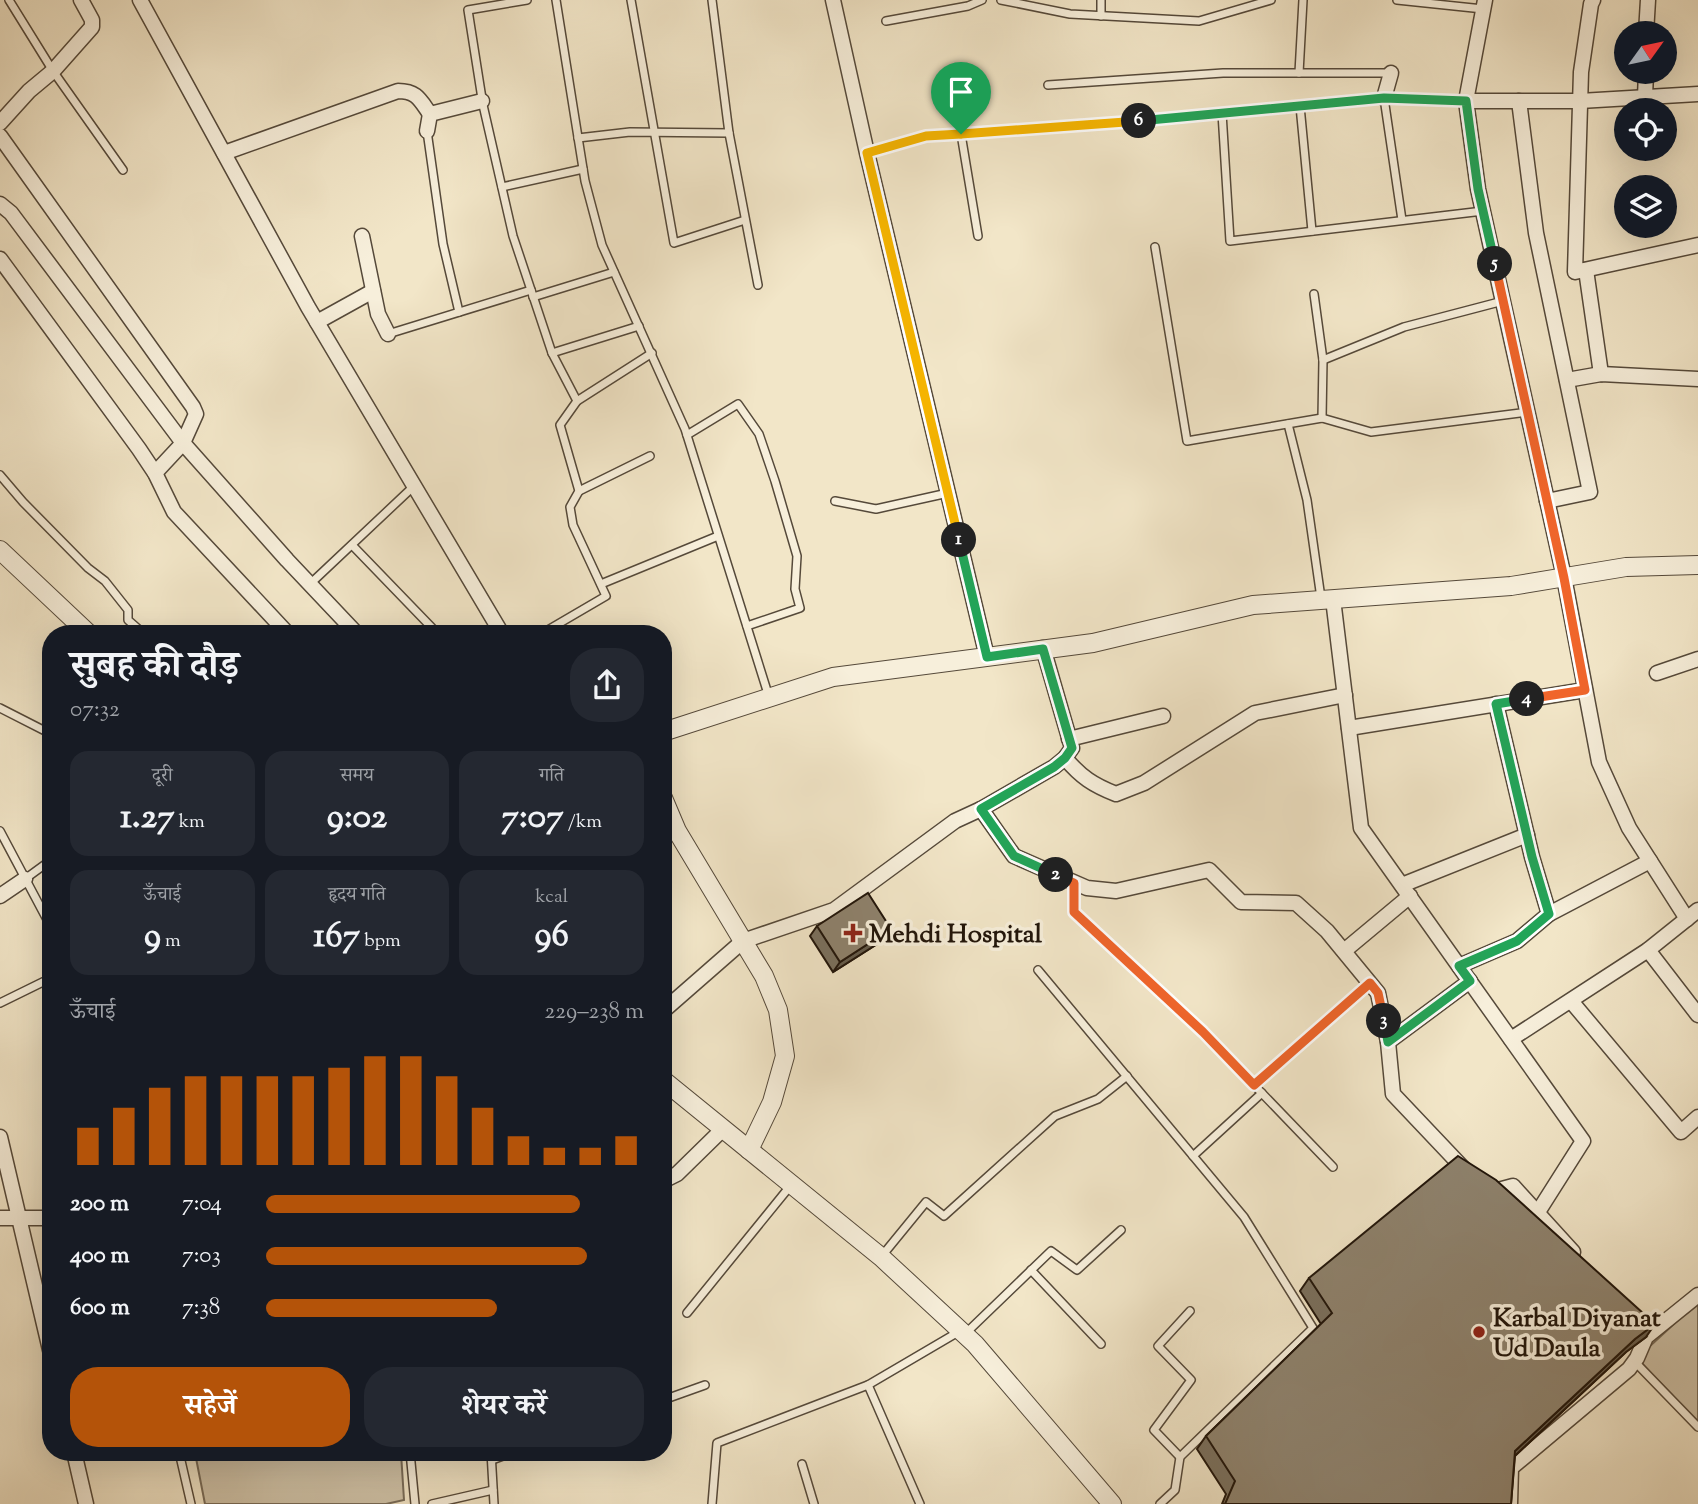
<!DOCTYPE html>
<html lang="hi">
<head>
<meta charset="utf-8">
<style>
	:root { --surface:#171b24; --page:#242831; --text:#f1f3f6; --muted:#9ea1a6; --accent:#b45309 }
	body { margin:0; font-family:"Sorts Mill Goudy","Noto Serif Devanagari",serif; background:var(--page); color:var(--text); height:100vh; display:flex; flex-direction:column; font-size:26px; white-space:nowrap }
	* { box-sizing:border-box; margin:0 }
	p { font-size:23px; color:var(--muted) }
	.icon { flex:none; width:38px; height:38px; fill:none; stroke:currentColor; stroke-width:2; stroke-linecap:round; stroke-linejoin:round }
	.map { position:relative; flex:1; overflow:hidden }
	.drawer { position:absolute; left:42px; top:625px; width:630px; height:836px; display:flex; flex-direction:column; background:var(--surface); border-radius:28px; box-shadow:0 7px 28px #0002 }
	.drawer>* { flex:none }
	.needle { width:46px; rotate:57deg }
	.controls { position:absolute; left:1614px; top:21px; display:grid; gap:14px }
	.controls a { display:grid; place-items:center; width:63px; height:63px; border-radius:50%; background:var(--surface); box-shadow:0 7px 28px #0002; font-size:35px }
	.pin { position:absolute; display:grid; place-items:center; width:60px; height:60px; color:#fff; margin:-72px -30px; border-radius:50% 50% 50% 0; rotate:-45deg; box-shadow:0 0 7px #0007 }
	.pin .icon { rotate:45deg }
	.km { position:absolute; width:35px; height:35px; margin:-18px; border-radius:50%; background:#222; color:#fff; font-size:19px; line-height:35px; text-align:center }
	.round { display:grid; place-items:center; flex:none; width:74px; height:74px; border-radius:28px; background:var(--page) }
	.headline { display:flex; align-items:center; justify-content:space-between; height:119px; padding:0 28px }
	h1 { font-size:38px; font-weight:700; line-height:52px }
	.metrics { display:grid; grid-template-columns:repeat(3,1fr); gap:10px; height:119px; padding:7px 28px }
	.metrics div { display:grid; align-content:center; border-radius:18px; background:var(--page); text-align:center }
	.metrics b { font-size:35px; font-weight:700 }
	.metrics small { font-size:19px; font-weight:400 }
	.metrics p { font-size:19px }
	.chart { height:196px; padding:14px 28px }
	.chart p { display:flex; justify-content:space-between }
	.chart svg { width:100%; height:126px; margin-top:7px; stroke:var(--accent); stroke-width:6 }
	.primary-button { display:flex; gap:14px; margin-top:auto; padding:14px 28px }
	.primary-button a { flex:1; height:80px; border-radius:28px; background:var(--accent); color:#fff; font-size:28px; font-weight:700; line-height:80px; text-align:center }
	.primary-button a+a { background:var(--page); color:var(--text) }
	ul { padding:0 28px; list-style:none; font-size:23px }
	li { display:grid; grid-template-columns:112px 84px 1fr; align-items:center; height:52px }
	li i { height:18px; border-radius:9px; background:var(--accent) }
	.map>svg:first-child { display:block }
</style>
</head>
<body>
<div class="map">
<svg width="1698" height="1504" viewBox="0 0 1698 1504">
	<rect width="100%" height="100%" fill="#f2e6c8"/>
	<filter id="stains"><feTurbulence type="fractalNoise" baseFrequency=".00286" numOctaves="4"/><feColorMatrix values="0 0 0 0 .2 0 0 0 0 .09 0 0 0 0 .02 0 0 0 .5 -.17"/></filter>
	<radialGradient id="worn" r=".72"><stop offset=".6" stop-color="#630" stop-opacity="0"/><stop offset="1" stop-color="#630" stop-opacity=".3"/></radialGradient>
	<g fill="#cec2a8" stroke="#786c59" stroke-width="2">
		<polygon points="1698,1302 1698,1423 1637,1358"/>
		<polygon points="195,1453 401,1453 404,1500 386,1504 205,1504"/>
	</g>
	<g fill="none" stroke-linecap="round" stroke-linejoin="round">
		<defs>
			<g id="service">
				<polyline points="9,0 53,71 123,170"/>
				<polyline points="527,0 468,10 483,105 513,236 552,353 577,401"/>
				<polyline points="556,0 585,181 602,245 685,429 769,697"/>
				<polyline points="631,0 674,243 745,220"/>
				<polyline points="712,0 729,133 758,285"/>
				<polyline points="1001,0 1070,14 1199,21 1271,0"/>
				<polyline points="1101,0 1101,16"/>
				<polyline points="1397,0 1483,9"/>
				<polyline points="886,21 968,6 982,0"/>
				<polyline points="1299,73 1303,0"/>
				<polyline points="1048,85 1223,73 1391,73"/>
				<polyline points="1384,98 1402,220"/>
				<polyline points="1300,106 1312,231"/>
				<polyline points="1222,113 1230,241 1483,211"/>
				<polyline points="427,131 443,244 459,312"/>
				<polyline points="961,134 978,236"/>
				<polyline points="578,138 630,132 729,133"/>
				<polyline points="867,153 926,137 1125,122 1384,98 1466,101"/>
				<polyline points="502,187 583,169"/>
				<polyline points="1155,247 1187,441 1322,418 1371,432 1528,412"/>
				<polyline points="1314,294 1323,360 1322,418"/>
				<polyline points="533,297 614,272"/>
				<polyline points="388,334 531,290"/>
				<polyline points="552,353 639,326"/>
				<polyline points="1323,360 1404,327 1503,301"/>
				<polyline points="1288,424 1307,500 1321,598"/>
				<polyline points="687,435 738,404 759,434 775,481 797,556 795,589 800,608 747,626"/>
				<polyline points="0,475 23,502 88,568 105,581 128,610 128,620 144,634"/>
				<polyline points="579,491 650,456"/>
				<polyline points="835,501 876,509 948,493"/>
				<polyline points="352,545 438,634"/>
				<polyline points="310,584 414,486"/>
				<polyline points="601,584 718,536"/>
				<polyline points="541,634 606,596 573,525 570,507 579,491 560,425 577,401 652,353"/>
				<polyline points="0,708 51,734"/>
				<polyline points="0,831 51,927"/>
				<polyline points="25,879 51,860"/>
				<polyline points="1074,883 1074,912 1203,1032 1333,1167"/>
				<polyline points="1038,970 1244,1217 1313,1328 1180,1457 1175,1490 1160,1504"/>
				<polyline points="0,1003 51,978"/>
				<polyline points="1254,1085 1370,983"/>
				<polyline points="1193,1156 1262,1093"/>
				<polyline points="881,1257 926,1202 944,1216 1055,1116 1098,1099 1127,1076"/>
				<polyline points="1031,1270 1101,1344"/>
				<polyline points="687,1313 791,1185"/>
				<polyline points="966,1333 1051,1251 1077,1270 1121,1230"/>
				<polyline points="1635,1362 1698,1427"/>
				<polyline points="868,1385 920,1504"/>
				<polyline points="663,1400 705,1385"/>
				<polyline points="179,1452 191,1504"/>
				<polyline points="410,1452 415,1504"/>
				<polyline points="491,1452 494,1504"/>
				<polyline points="1180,1457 1154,1430 1191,1380 1158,1346 1190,1311"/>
				<polyline points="492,1460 514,1452"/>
				<polyline points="802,1464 814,1504"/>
				<polyline points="432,1504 493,1490"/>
				<polyline points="712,1504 717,1443 868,1385 960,1331"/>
			</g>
			<g id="minor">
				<polyline points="140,0 308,307 502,634"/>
				<polyline points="833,0 867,153 987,657"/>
				<polyline points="1485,0 1466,101 1478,189 1564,577 1599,762 1629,828 1687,919"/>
				<polyline points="1593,0 1591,4 1581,72 1575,272 1698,245"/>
				<polyline points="1646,33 1648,0"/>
				<polyline points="1645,97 1646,72"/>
				<polyline points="1384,98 1391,73"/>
				<polyline points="1466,101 1580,101 1698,94"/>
				<polyline points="1519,101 1536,233 1590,492 1547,501"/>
				<polyline points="0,123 29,91 53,71 92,27 92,20 81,0"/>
				<polyline points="427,131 430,114 482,101"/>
				<polyline points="0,136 193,407 196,414 183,443 155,473"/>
				<path d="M224 153 398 91C417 91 420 100 430 114"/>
				<polyline points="0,204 11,213 183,443 287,560 357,634"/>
				<polyline points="362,236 378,314 388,334"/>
				<polyline points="0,259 139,449 155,473 174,512 288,634"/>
				<polyline points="1586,270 1601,374"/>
				<polyline points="317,322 373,291"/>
				<polyline points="1567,380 1601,374 1698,379"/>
				<polyline points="1333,599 1361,828 1583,1141 1538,1212"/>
				<polyline points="1657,673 1698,659"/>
				<polyline points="1496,704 1532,857 1549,914"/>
				<polyline points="1349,728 1585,690"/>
				<polyline points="1069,739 1163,716"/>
				<path d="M1065 758C1081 777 1093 785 1116 794L1144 783 1255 713 1345 695"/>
				<polyline points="981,809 1014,856 1087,888 1116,891 1209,870 1241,902 1296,903 1327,931 1378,993 1388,1042 1393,1094 1465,1170"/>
				<polyline points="1402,885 1527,835"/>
				<polyline points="0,896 25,879"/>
				<polyline points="1648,950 1698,1015"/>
				<polyline points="1344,951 1410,896"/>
				<polyline points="1459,966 1517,941 1549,914 1650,861"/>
				<polyline points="1571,1001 1681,1132 1698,1117"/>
				<polyline points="663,1011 743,941 834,910 955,821 981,809 1054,767 1065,758 1072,748 1043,648"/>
				<polyline points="1511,1039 1648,950 1698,910"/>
				<polyline points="1388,1042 1470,981"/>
				<polyline points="0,1137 51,1354"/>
				<polyline points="663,1181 677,1174 723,1129"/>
				<polyline points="1487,1193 1513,1186 1573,1252"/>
				<polyline points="0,1218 51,1218"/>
				<polyline points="74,1452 86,1504"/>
				<polyline points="1510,1504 1511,1468 1629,1369 1637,1358 1646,1337 1698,1295"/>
			</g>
			<g id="tertiary">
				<polyline points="0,550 89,634"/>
				<polyline points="663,732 833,677 1093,643 1253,605 1511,586 1626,567 1698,565"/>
				<polyline points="663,798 677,831 764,976 778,1010 785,1056 772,1102 749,1150"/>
				<polyline points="663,1080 881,1257 975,1344 1112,1504"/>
			</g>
		</defs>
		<use href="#service" stroke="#55493a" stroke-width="10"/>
		<use href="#minor" stroke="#55493a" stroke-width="17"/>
		<use href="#tertiary" stroke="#55493a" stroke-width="20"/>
		<use href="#service" stroke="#f7efdb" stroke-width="7"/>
		<use href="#minor" stroke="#f7efdb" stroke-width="14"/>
		<use href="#tertiary" stroke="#f7efdb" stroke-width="18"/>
	</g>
	<g fill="#7a705e" stroke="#21150a" stroke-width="2">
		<polygon points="817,926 885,939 833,972 810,936"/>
		<polygon points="1309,1278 1646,1337 1626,1352 1515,1456 1511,1504 1222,1504 1226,1494 1197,1449 1206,1436 1321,1324 1300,1291"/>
	</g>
	<g fill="#635b4c" stroke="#21150a" stroke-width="2">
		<polygon points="891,929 885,939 833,972 840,962"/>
		<polygon points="1655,1324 1646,1337 1626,1352 1506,1464 1515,1451 1635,1339"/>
	</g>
	<g fill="#8e826d" stroke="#21150a" stroke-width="2">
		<polygon points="868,893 891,929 840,962 817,926"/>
		<polygon points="1458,1156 1496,1180 1655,1324 1635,1339 1515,1451 1511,1504 1225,1504 1235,1481 1206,1436 1332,1313 1309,1278"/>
	</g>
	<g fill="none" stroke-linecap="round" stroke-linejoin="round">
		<defs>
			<polyline id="split-1" points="959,540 867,153 926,136 961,134"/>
			<polyline id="split-2" points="959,540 987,657 1043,649 1072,748 1065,758 1054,767 981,809 1014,856 1056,875"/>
			<polyline id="split-3" points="1056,875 1074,883 1074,912 1203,1032 1254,1085 1370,983 1378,993 1384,1021"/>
			<polyline id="split-4" points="1384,1021 1388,1042 1470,981 1459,966 1517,941 1549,914 1532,857 1496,704 1527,699"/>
			<polyline id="split-5" points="1495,264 1564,578 1585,690 1527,699"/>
			<polyline id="split-6" points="1139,121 1384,98 1466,101 1478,189 1495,264"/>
			<polyline id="split-7" points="961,134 1139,121"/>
		</defs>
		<use href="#split-1" stroke="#fff" stroke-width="14"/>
		<use href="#split-2" stroke="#fff" stroke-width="14"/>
		<use href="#split-3" stroke="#fff" stroke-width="14"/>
		<use href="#split-4" stroke="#fff" stroke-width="14"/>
		<use href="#split-5" stroke="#fff" stroke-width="14"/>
		<use href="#split-6" stroke="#fff" stroke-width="14"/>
		<use href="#split-7" stroke="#fff" stroke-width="14"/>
		<use href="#split-1" stroke="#f5b400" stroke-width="9"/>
		<use href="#split-2" stroke="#22a559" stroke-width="9"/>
		<use href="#split-3" stroke="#f0652b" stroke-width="9"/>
		<use href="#split-4" stroke="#22a559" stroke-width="9"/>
		<use href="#split-5" stroke="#f0652b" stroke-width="9"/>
		<use href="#split-6" stroke="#22a559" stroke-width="9"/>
		<use href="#split-7" stroke="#f5b400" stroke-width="9"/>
	</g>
	<g fill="#8f2418" stroke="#f7efdb" stroke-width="2.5">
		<path d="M849.5 922.5h7v7h7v7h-7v7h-7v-7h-7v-7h7z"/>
		<circle cx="1479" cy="1332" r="7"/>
	</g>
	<g text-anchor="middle" stroke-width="7" stroke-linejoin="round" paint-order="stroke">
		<g font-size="26" font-weight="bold" fill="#21150a" stroke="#f7efdb" text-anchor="start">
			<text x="869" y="942">Mehdi Hospital</text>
			<text x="1493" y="1326">Karbal Diyanat<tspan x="1493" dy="30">Ud Daula</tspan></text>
		</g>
	</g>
	<rect width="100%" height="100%" filter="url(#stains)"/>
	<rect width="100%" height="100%" fill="url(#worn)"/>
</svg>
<div class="controls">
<a><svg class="needle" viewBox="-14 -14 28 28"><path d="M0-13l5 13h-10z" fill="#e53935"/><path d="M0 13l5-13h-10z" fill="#9ea1a6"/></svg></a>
<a><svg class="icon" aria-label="locate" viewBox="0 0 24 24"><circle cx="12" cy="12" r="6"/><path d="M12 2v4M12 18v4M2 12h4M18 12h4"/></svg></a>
<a><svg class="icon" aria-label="layers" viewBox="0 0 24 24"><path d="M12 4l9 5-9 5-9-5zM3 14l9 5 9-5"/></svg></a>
</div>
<div class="pin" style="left:961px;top:134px;background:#1e9e55"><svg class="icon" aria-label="arrive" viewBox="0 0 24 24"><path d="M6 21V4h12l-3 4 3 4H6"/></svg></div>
<b class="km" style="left:959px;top:540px">1</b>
<b class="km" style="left:1056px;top:875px">2</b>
<b class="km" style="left:1384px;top:1021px">3</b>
<b class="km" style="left:1527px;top:699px">4</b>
<b class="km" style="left:1495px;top:264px">5</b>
<b class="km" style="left:1139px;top:121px">6</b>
<section class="drawer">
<div class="headline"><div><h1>सुबह की दौड़</h1><p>07:32</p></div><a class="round"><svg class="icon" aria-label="share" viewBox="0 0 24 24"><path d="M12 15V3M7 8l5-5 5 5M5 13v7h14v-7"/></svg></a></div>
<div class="metrics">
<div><p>दूरी</p><b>1.27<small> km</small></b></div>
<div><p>समय</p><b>9:02</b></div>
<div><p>गति</p><b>7:07<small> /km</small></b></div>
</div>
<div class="metrics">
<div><p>ऊँचाई</p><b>9<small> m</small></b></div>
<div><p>हृदय गति</p><b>167<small> bpm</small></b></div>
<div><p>kcal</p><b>96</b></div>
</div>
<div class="chart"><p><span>ऊँचाई</span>229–238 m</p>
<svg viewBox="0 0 160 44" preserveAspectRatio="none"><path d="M5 44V31M15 44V24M25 44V17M35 44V13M45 44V13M55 44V13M65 44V13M75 44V10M85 44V6M95 44V6M105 44V13M115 44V24M125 44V34M135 44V38M145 44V38M155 44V34"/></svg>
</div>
<ul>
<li><b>200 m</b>7:04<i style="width:83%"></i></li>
<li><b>400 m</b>7:03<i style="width:85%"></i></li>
<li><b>600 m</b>7:38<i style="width:61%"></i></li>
</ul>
<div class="primary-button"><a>सहेजें</a><a>शेयर करें</a></div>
</section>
</div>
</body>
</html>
